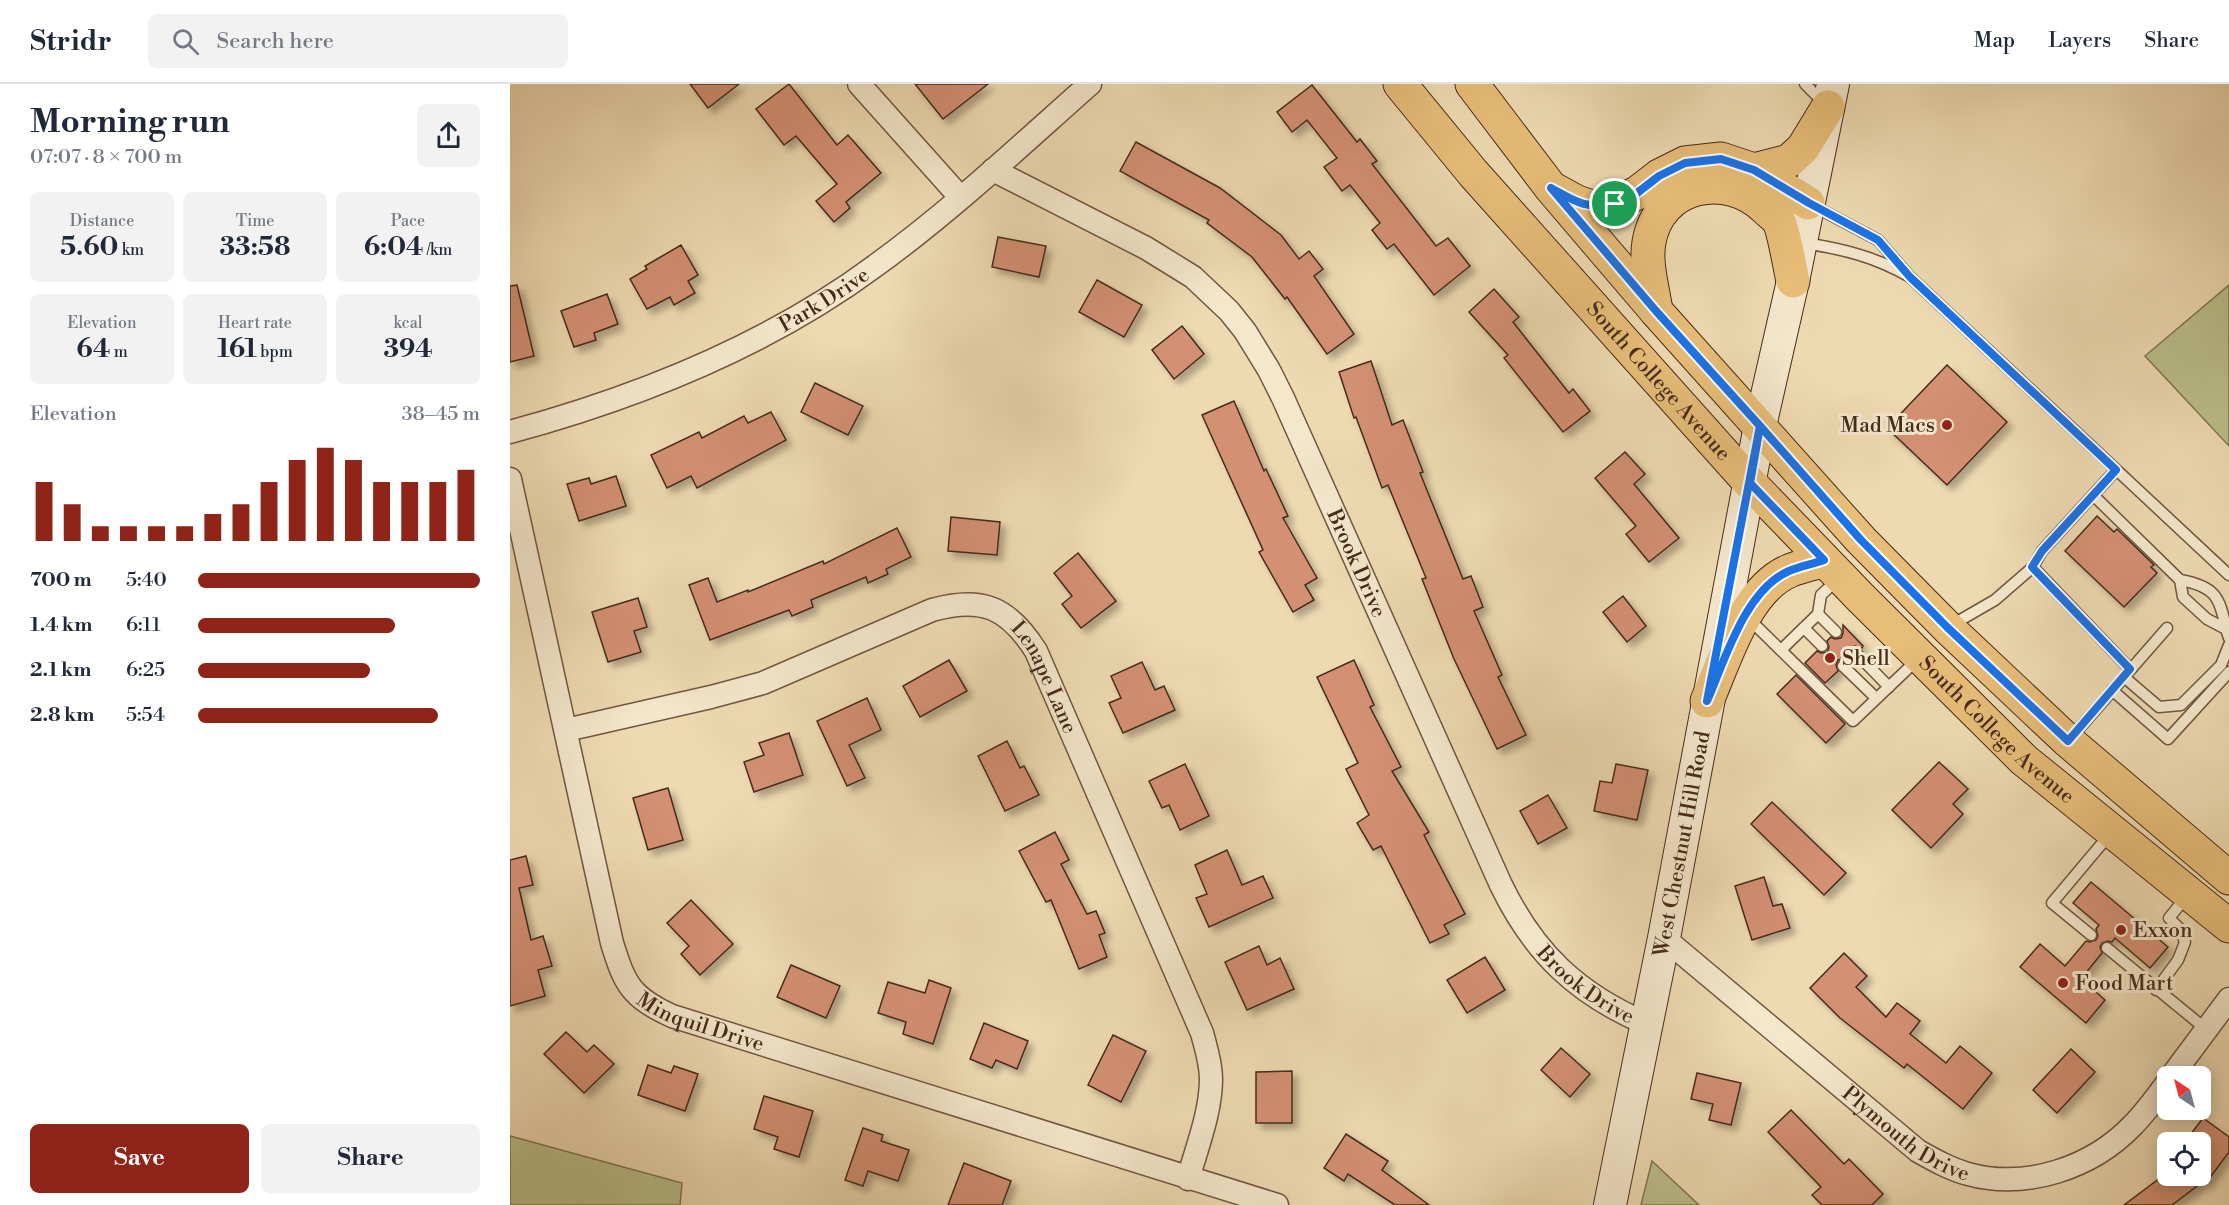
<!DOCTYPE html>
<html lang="en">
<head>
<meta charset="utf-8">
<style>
	:root { --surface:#fff; --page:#f2f2f3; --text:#1f2937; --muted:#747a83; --line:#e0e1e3; --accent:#8f2418 }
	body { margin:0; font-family:"Libre Bodoni",serif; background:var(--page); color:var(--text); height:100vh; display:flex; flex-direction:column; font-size:22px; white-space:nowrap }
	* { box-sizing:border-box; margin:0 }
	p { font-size:20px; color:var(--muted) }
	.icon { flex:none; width:33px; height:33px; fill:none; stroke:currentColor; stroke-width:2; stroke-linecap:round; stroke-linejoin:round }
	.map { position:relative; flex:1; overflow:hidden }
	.panel { display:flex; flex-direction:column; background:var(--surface); width:510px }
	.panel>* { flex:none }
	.needle { width:39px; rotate:324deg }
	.tools { position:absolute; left:1647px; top:982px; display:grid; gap:12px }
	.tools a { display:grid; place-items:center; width:54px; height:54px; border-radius:9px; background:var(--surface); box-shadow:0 3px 15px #0003; font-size:30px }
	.pin { position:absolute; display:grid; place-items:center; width:51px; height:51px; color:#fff; margin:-26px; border:3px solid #fff; border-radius:50%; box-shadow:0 2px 6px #0007 }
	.round { display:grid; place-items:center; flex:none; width:63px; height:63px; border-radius:9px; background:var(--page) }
	.headline { display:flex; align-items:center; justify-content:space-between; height:102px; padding:0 30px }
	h1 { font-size:33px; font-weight:800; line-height:45px }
	.figures { display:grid; grid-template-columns:repeat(3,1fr); gap:9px; height:102px; padding:6px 30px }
	.figures div { display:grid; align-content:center; border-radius:9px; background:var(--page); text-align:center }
	.figures b { font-size:26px; font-weight:800 }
	.figures small { font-size:16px; font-weight:400 }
	.figures p { font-size:16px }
	.chart { height:168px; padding:12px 30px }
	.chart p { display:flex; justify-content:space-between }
	.chart svg { width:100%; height:108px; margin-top:6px; stroke:var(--accent); stroke-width:6 }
	.cta { display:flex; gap:12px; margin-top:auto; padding:12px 30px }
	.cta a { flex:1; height:69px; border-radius:9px; background:var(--accent); color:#fff; font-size:24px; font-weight:800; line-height:69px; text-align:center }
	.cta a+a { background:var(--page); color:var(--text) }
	ul { padding:0 30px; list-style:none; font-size:20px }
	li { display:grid; grid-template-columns:96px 72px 1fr; align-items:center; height:45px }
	li i { height:15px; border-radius:8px; background:var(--accent) }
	header { display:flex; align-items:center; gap:36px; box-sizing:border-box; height:84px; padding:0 30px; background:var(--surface); border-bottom:2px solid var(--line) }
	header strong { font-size:28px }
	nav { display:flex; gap:33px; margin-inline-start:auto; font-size:21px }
	.search { width:420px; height:54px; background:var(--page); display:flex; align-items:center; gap:15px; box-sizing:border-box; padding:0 21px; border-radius:9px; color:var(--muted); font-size:22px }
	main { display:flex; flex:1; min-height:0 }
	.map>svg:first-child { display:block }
</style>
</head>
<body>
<header>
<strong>Stridr</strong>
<div class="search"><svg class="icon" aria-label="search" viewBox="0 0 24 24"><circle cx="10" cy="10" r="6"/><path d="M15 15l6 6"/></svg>Search here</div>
<nav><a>Map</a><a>Layers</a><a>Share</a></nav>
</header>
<main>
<section class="panel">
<div class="headline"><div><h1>Morning run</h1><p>07:07 · 8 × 700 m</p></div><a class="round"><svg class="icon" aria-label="share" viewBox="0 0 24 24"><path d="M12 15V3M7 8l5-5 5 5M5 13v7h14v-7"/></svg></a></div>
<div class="figures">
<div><p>Distance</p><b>5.60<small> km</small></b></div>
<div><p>Time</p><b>33:58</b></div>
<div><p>Pace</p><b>6:04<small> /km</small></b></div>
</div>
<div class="figures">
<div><p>Elevation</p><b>64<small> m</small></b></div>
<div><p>Heart rate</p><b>161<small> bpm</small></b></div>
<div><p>kcal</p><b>394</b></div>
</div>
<div class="chart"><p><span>Elevation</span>38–45 m</p>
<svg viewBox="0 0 160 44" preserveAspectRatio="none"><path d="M5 44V20M15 44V29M25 44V38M35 44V38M45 44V38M55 44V38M65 44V33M75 44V29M85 44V20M95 44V11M105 44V6M115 44V11M125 44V20M135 44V20M145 44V20M155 44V15"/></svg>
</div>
<ul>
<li><b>700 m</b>5:40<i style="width:100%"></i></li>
<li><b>1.4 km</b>6:11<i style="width:70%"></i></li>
<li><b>2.1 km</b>6:25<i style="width:61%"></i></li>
<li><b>2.8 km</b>5:54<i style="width:85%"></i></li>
</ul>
<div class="cta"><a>Save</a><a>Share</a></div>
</section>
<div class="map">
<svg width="1719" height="1121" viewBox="0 0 1719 1121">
	<defs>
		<filter id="shadow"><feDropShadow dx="5.5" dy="5.5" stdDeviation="3" flood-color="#0004"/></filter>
	</defs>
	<rect width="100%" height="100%" fill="#eedab1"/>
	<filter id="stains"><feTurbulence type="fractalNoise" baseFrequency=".00333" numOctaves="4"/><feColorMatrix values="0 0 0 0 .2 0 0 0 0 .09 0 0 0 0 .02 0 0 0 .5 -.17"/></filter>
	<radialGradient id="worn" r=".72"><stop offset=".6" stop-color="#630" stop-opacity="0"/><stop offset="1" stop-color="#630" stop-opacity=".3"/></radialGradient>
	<g fill="#babf8a" stroke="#807553" stroke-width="1.5">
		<polygon points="1719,201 1719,362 1635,272"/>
		<polygon points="0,1052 172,1099 170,1121 0,1121"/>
		<polygon points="1142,1077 1189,1121 1131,1121"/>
	</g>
	<g fill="#d39073" stroke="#462b1c" stroke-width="1.5" filter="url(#shadow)">
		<polygon points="180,0 229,0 198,24"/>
		<polygon points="279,0 327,61 338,51 371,89 336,118 340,124 324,138 306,117 327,100 286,52 274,61 246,25"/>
		<polygon points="405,0 478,0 433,35"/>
		<polygon points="802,1 847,58 850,55 867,77 862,80 926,162 938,154 960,182 924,211 884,160 877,165 862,146 870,139 840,101 832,107 814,83 827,74 797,36 782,48 767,28"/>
		<polygon points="626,58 710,104 771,151 789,175 799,167 813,185 804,192 844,250 817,270 777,213 775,215 742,173 697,139 699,136 610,87"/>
		<polygon points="488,153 536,162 529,193 482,183"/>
		<polygon points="171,161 188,191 178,197 185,209 164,221 160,213 137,225 120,195 137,185 135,182"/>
		<polygon points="587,196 632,221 614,253 569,228"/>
		<polygon points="7,201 24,272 0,278 0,202"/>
		<polygon points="984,205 1009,233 1003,238 1059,309 1063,305 1080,327 1053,348 994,274 998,271 959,228"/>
		<polygon points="97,210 108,240 84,249 86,256 64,263 51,227"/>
		<polygon points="672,242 694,270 664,295 642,266"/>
		<polygon points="861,277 882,341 893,336 913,388 910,389 953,495 961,492 973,523 964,527 992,591 988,593 1016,651 987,665 944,575 912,495 916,494 878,401 872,404 846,333 844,334 829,288"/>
		<polygon points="1437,281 1497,338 1437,401 1377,344"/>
		<polygon points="305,299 353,322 338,351 291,328"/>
		<polygon points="724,317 754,387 756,385 778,432 773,434 807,494 795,501 804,516 783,528 749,468 753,466 692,331"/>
		<polygon points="261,328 276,356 187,404 181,392 157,404 141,371 189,348 192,354 234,332 238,339"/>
		<polygon points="1115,368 1135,390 1124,400 1169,454 1139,478 1116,450 1126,442 1085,394"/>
		<polygon points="106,392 116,422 69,437 57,400 79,394 81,400"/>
		<polygon points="1587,432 1604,448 1607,445 1644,481 1641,483 1647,489 1614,523 1555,467"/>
		<polygon points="441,433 490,438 487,471 438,467"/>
		<polygon points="387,444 401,473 376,485 378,490 358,499 356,493 301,516 303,523 282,532 279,526 200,556 179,501 198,494 207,518 238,506 238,508 313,477 314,480"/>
		<polygon points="568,469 606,517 571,544 552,520 562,512 544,489"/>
		<polygon points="1113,512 1136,542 1117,558 1093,528"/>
		<polygon points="128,514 137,543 124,547 131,568 98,578 82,528"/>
		<polygon points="1333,541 1353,562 1352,564 1345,562 1340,564 1339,570 1341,574 1338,577 1334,575 1328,576 1326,581 1328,587 1315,599 1295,579 1307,567 1311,569 1317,568 1319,563 1317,557 1321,553 1325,555 1331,554 1333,549"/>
		<polygon points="439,576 457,607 410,633 393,602"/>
		<polygon points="844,576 864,621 860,623 891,683 882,687 919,748 914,751 955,830 934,841 939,850 920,859 871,762 863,766 847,739 859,731 836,685 848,679 807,593"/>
		<polygon points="632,578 645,606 654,602 665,626 613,649 599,619 611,614 601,592"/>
		<polygon points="1286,591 1335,640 1316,659 1267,610"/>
		<polygon points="357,614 371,646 339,661 355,694 337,702 307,637"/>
		<polygon points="279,649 293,691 244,708 234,678 254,671 249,659"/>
		<polygon points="497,657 510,684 514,682 529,711 495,727 468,672"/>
		<polygon points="1429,678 1458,705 1443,720 1453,730 1421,764 1382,726"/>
		<polygon points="675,680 699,732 670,746 659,721 652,724 639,697"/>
		<polygon points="1106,680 1138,686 1127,736 1084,727 1090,697 1102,699"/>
		<polygon points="158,704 173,756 138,766 123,714"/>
		<polygon points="1038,711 1057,744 1028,760 1010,727"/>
		<polygon points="1262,718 1336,789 1314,811 1241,740"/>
		<polygon points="545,748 559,776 551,780 577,830 586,827 595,849 589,851 597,873 569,885 541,816 536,818 509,767"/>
		<polygon points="717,766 732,801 753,792 763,814 699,843 686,814 697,810 685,781"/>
		<polygon points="16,772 23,801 9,804 21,856 33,852 42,882 28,886 35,912 0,922 0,776"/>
		<polygon points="1254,793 1263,822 1272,820 1280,844 1242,856 1225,802"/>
		<polygon points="1581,798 1658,863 1640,884 1605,854 1602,858 1598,857 1592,859 1590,863 1592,869 1571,895 1595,916 1576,939 1510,883 1530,860 1555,882 1576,857 1580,858 1586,856 1588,852 1586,845 1589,841 1563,819"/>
		<polygon points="181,816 223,860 190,891 171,870 179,862 157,839"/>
		<polygon points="749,862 757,881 770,874 784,905 737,926 715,878"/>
		<polygon points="1334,869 1357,892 1346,903 1376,933 1387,919 1410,937 1400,950 1436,979 1450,962 1482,989 1453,1025 1397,980 1394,984 1330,934 1300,904"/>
		<polygon points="975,873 995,906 957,929 937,896"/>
		<polygon points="281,881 330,902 316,934 267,913"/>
		<polygon points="419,896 441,904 423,960 393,950 396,938 368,929 378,898 415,909"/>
		<polygon points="474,939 518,957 507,985 486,976 482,984 460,975"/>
		<polygon points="56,948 77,968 84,961 104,980 74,1009 34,970"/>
		<polygon points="603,951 636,967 611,1018 578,1001"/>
		<polygon points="1051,964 1080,990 1060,1013 1031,986"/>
		<polygon points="1561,965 1585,988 1547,1029 1523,1006"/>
		<polygon points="138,981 161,989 164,982 188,990 175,1027 128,1011"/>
		<polygon points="782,987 782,1039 746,1039 746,988"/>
		<polygon points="1187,989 1231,999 1221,1041 1199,1036 1203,1020 1181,1015"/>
		<polygon points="254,1012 303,1027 289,1073 264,1065 268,1053 244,1045"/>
		<polygon points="1281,1026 1334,1080 1339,1075 1373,1110 1362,1121 1312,1121 1302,1111 1311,1103 1258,1048"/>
		<polygon points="1693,1034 1719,1053 1719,1068 1696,1099 1694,1097 1662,1121 1614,1121 1658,1088 1658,1092 1690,1092 1690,1059 1674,1059"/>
		<polygon points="353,1044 373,1051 371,1057 399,1066 388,1097 358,1087 353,1102 335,1096"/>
		<polygon points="836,1050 878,1077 872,1086 919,1121 885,1121 838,1090 834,1097 814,1084"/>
		<polygon points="454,1079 501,1097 492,1121 438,1121"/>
	</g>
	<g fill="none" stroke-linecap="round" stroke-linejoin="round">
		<defs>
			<g id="lane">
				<polyline points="1295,0 1314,19"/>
				<path d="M1294 159C1333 165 1366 173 1400 193L1368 156 1302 121"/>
				<polyline points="1400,193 1719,491"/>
				<polyline points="1584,412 1670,496 1673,513 1697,535 1716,545 1719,554"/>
				<polyline points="1523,483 1620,585"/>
				<path d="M1670 496C1704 502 1710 512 1716 545"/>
				<polyline points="1308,530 1311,511 1327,496"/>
				<polyline points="1237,533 1343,637 1407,576"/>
				<polyline points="1440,542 1485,516 1523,483 1532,467 1606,386"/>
				<polyline points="1294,544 1312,562"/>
				<polyline points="1271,566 1308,530 1326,548"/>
				<polyline points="1346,569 1379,603"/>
				<polyline points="1333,582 1366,614"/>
				<polyline points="1614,593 1649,623 1671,621 1711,581 1719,561"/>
				<polyline points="1602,606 1658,655 1719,588"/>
				<polyline points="1560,655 1657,544"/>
				<polyline points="1581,851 1542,819 1600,750"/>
				<polyline points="1597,864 1697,946"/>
				<polyline points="1646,906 1668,876 1675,858 1670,845 1659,834 1677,812"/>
			</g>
			<g id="street">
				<polyline points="349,0 450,113"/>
				<path id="s1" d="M483 86 636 164 683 193 719 227 735 247 759 286 773 314 991 801C1024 869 1067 910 1137 940"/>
				<path id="s2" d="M0 348C129 313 257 262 365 182 441 127 510 62 580 0"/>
				<path id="s3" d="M0 395 102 859C115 901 121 913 162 932L767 1121"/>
				<path id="s4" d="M56 646 201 613 253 599 422 526C472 512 498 523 526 567L692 949C696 964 701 979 701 995 701 1028 687 1063 678 1095"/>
				<path id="s5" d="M1154 854 1408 1067C1424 1076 1440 1085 1458 1090 1516 1106 1582 1084 1623 1041 1636 1028 1647 1012 1658 998"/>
				<polyline points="1661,993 1719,915"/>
			</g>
			<g id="secondary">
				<path id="s6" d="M1100 1121 1154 854 1250 342 1283 197 1323 0"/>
			</g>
			<g id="primary">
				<path id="s7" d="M890 0 963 89 1240 399 1350 513 1514 676 1719 842"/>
				<polyline points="962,0 1041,104 1146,227 1351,456 1438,544 1558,657 1719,794"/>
				<polyline points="1244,86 1279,77 1293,64 1318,23"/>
				<polyline points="1045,106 1067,118 1082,123 1105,120 1127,109 1149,92 1175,79 1211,75 1244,86 1298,119"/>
				<path d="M1146 227C1143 205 1135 180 1139 158 1149 100 1217 86 1256 125 1260 129 1267 134 1269 138 1274 147 1280 184 1283 197"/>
				<path d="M1197 617C1215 576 1235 506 1279 487 1290 482 1303 480 1314 476"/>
			</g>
		</defs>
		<use href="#lane" stroke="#705741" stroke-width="13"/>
		<use href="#street" stroke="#705741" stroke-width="25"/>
		<use href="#secondary" stroke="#462b1c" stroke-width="34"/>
		<use href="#primary" stroke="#462b1c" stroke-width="35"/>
		<use href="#lane" stroke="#f4e7cc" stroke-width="10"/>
		<use href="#street" stroke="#f4e7cc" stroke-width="22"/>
		<use href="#secondary" stroke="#f4e7cc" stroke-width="32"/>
		<use href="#primary" stroke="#e7bd78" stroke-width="33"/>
	</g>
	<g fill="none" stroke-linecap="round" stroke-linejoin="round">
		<defs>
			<path id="route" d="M1105 120C1073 124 1068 119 1041 104L1146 227 1250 342 1197 617C1215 576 1235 506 1279 487 1290 482 1303 480 1314 476L1240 399 1250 342 1351 456 1438 544 1558 657 1620 585 1522 483 1532 467 1606 386 1400 193 1368 156 1299 119 1244 86 1211 75 1175 79 1149 92 1127 109 1105 120"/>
		</defs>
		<use href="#route" stroke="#fff" stroke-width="12"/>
		<use href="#route" stroke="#1a73e8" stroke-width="8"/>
	</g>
	<g fill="#8f2418" stroke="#f4e7cc" stroke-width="2">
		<circle cx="1437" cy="341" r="6"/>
		<circle cx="1320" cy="574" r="6"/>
		<circle cx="1611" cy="846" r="6"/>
		<circle cx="1553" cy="899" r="6"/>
	</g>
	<g text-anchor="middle" stroke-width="6" stroke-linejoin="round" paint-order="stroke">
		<g font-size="21" fill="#462b1c" stroke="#f4e7cc">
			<text dy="7" stroke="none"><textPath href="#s2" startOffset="342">Park Drive</textPath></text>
			<text dy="7" stroke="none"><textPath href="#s7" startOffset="394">South College Avenue</textPath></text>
			<text dy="7" stroke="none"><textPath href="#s1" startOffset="560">Brook Drive</textPath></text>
			<text dy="7" stroke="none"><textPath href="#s4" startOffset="537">Lenape Lane</textPath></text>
			<text dy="7" stroke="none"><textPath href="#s7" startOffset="880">South College Avenue</textPath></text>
			<text dy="7" stroke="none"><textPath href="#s6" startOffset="368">West Chestnut Hill Road</textPath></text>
			<text dy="7" stroke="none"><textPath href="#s1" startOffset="1046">Brook Drive</textPath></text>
			<text dy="7" stroke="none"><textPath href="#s3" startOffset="603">Minquil Drive</textPath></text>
			<text dy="7" stroke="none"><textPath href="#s5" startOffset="312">Plymouth Drive</textPath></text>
		</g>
		<g font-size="21" fill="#462b1c" stroke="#f4e7cc" text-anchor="start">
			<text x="1425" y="348" text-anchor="end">Mad Macs</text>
			<text x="1332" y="581">Shell</text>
			<text x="1623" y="853">Exxon</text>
			<text x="1565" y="906">Food Mart</text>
		</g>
	</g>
	<rect width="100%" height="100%" filter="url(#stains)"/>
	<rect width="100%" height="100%" fill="url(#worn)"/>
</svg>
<div class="tools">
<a><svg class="needle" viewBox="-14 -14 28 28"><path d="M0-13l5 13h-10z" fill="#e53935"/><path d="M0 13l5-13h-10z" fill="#747a83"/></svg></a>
<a><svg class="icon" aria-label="locate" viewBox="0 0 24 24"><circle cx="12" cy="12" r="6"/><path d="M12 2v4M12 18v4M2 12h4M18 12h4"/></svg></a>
</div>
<div class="pin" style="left:1105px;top:120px;background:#1e9e55"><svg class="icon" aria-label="arrive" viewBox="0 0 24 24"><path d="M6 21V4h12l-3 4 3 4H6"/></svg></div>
</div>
</main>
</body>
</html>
